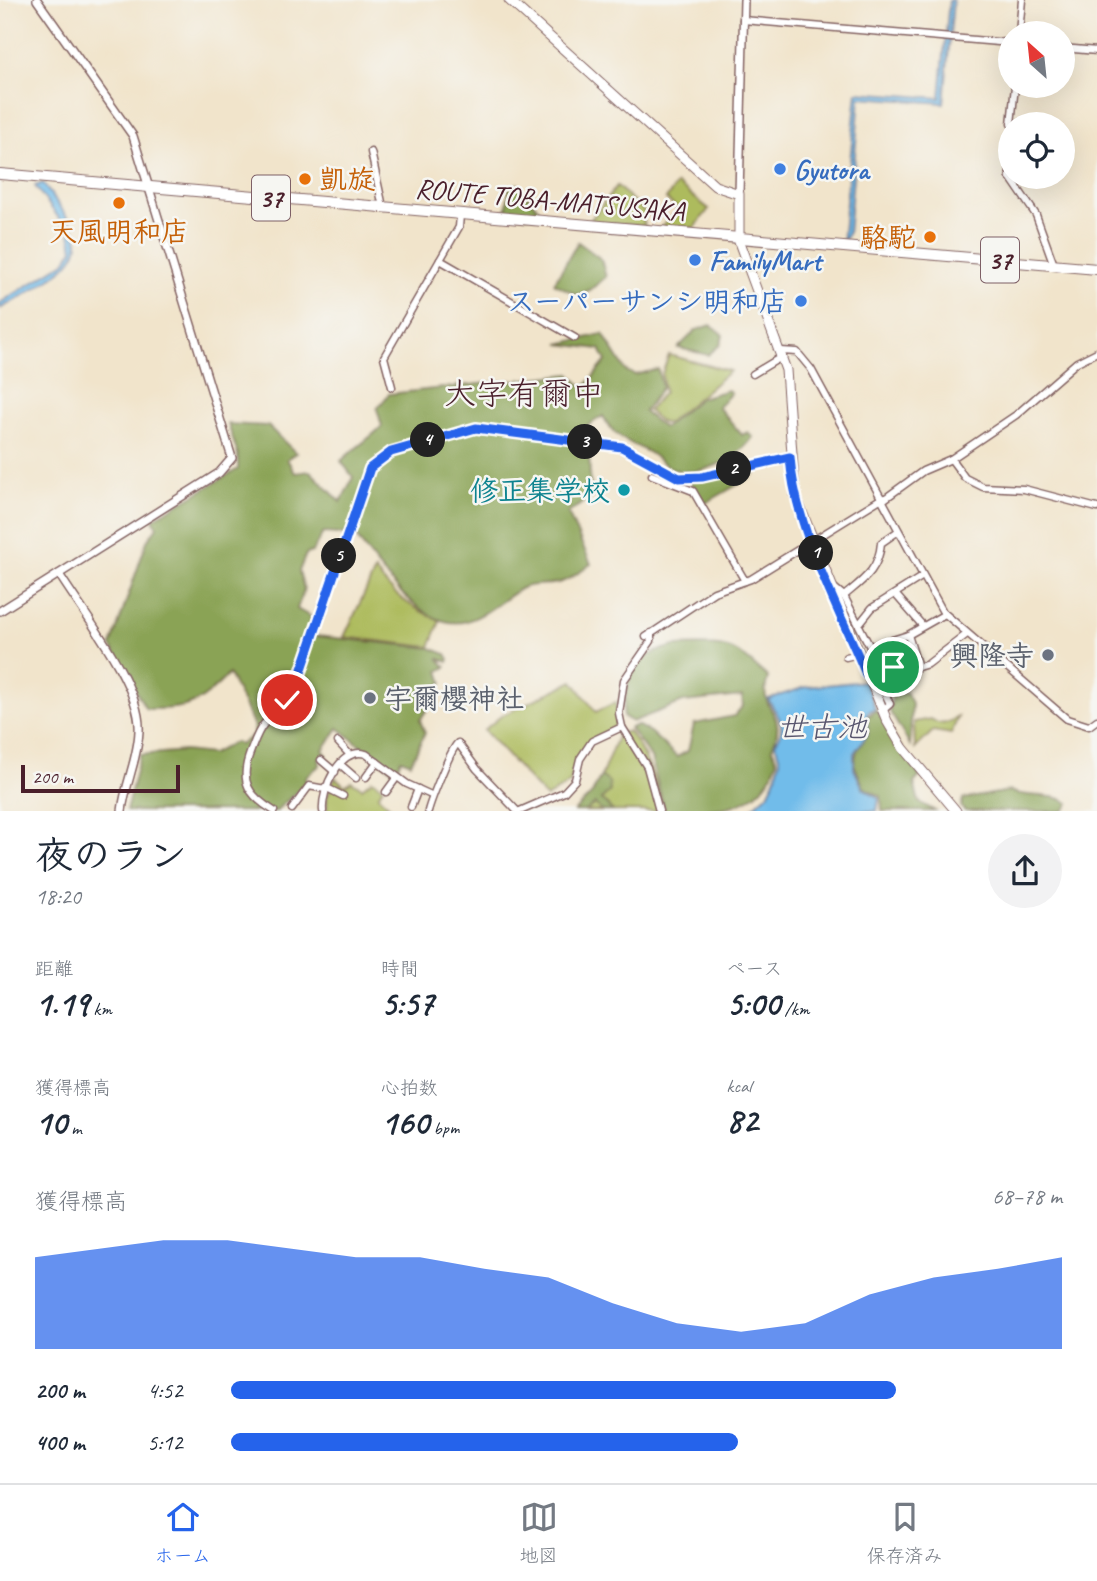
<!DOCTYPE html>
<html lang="ja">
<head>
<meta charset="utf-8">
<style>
	:root { --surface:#fff; --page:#f2f2f3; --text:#1f2937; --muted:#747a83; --line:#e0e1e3; --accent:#2563eb }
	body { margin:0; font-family:Caveat,"Klee One",sans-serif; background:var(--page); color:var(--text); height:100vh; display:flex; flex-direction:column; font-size:26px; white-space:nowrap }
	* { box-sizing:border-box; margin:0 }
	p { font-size:23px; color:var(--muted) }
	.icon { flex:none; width:38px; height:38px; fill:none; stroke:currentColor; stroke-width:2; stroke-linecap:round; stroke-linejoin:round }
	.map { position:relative; height:811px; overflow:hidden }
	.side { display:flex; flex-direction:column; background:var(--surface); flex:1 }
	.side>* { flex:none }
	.needle { width:46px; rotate:333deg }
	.fabs { position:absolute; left:998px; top:21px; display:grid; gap:14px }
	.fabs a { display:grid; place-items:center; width:77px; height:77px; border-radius:50%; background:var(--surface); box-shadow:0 7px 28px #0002; font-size:35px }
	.scale { position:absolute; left:21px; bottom:18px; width:159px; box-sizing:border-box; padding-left:7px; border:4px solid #4a1f2b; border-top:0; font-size:19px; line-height:24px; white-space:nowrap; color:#4a1f2b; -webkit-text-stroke:5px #f6f6f2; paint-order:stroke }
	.pin { position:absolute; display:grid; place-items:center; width:60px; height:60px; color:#fff; margin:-30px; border:4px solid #fff; border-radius:50%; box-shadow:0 2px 7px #0007 }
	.km { position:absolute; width:35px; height:35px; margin:-18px; border-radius:50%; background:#222; color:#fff; font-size:19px; line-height:35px; text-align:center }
	.round { display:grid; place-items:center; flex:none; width:74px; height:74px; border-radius:37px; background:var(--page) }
	.head { display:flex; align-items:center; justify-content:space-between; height:119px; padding:0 35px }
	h1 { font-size:38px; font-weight:700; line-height:52px }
	.metrics { display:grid; grid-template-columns:repeat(3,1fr); gap:10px; height:119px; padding:7px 35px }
	.metrics div { display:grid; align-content:center }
	.metrics b { font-size:35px; font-weight:700 }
	.metrics small { font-size:19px; font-weight:400 }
	.metrics p { font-size:19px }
	.chart { height:196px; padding:14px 35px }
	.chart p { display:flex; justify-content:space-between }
	.chart svg { width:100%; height:126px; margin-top:7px; fill:var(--accent); opacity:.7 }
	ul { padding:0 35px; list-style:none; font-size:23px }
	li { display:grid; grid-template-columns:112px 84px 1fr; align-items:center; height:52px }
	li i { height:18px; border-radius:9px; background:var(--accent) }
	.dock { display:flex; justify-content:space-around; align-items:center; height:98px; border-top:2px solid var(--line); background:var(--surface); font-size:19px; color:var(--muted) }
	.dock a { display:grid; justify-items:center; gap:4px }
	.dock .on { color:var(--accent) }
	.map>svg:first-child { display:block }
</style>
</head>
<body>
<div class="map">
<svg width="1097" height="811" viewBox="0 0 1097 811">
	<rect width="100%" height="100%" fill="#f6f6f2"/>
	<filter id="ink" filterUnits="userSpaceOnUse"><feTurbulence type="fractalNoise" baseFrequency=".0143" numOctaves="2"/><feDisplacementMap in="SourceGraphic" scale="14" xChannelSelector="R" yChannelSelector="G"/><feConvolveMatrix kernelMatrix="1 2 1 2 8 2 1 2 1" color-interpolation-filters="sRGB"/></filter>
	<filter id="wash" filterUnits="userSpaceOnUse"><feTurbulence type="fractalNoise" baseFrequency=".00686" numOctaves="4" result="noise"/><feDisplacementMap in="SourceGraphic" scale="28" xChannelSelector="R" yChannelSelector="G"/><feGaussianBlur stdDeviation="1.57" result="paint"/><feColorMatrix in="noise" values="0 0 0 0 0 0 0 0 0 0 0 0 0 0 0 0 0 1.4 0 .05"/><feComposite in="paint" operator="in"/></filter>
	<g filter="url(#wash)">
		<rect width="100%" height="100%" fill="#f1e4cb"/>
		<g fill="#adbb5d" stroke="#7c6d44" stroke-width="2">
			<polygon points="677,184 709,209 694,228 661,227 679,210 666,199"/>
			<polygon points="617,186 647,214 643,219 645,226 589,222"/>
			<polygon points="669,355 730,371 668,423 662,423 648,411 664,392 662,374"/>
			<path d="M375 571C394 596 412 608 440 621L430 647 344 637Z"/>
			<path d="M573 681 596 712 616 702V726C585 743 578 746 570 783L546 798 484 730 501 716Z"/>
			<path d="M958 717 951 734 933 731 915 749 914 722 931 719C942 727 947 723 958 717Z"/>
			<path d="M629 731C646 756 658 781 663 811H576L595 792 618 734Z"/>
			<polygon points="335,777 345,786 351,781 362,788 372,780 383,787 378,796 395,811 327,811 327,797"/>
		</g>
		<g fill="#8aa354" stroke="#6a6140" stroke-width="2">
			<polygon points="518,184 545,217 506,214 509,188"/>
			<polygon points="578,242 601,259 606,277 590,290 577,295 554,283"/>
			<polygon points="711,325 723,335 720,345 708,355 678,348 696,330"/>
			<path d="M603 334 626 371 635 375 658 369 662 387 644 412 664 428 700 398 728 390 731 393 718 407 742 435 748 432 753 437C738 459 697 480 671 468 663 464 656 457 648 452 626 440 616 440 603 416L576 433 589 446 590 481 594 495 568 513 591 564C583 569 573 578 564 581 551 587 535 582 522 588 503 598 489 614 467 621 423 634 376 564 355 535L323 533 312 552 306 554 299 571 304 589 297 609 311 617 307 635 431 648 446 654 449 659 448 662 438 658 446 667 439 671 443 683 436 686V696L420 720 425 733 411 763 401 759 395 772 338 728 323 750 327 755 325 759 319 758 320 765 305 777 306 783C299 792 280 805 277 811H126L140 755 184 751 212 754 235 742 240 745 253 735 254 726 229 674C197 706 191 709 146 709L111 646 147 541 157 527 153 519 238 469V455L228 424 268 426 296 453 287 459 295 473 310 471 341 502 353 477 341 461C353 449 371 438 382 426L377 409 389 394 570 374 584 388 606 361 600 349 559 344Z"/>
			<polygon points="758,469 751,477 704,504 690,481 739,470"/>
			<path d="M675 646C695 646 719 642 737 652 749 659 757 669 768 677 756 714 790 708 772 748L777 761C762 811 718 811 665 811L651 758 630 728 637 725 650 732 677 757 688 751 694 724 734 716 743 706 742 696 683 702 632 722 623 716C628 675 630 656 675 646Z"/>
			<polygon points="906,692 912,703 910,745 890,712 892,697"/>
			<polygon points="876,710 920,776 914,783 919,802 935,811 882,811 881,796 864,788 854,764 857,750 868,734 867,717"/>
			<polygon points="601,776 609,782 610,791 601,799 613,811 602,811 595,804 585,811 574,811 592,794"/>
			<path d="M1009 791C1030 799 1052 792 1069 803L1064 811H965L961 807 963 799Z"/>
		</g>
		<g fill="#71bcea" stroke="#5e6e8a" stroke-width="2">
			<polygon points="949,0 953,0 944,103 860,97 848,233 842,243 857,92 940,98"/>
			<path d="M43 183C53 199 69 216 76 234 90 265 22 295 0 309V303L65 262 73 249 70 233 35 186Z"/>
			<path d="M865 681 875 708 867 713V735L854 753V769L863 788 879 798 877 811H749L768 794 776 777 780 760 775 743C789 725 777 716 768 699L806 687Z"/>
		</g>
	</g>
	<g filter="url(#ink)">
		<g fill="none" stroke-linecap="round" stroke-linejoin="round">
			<defs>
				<g id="minor">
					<polyline points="743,20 1010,43"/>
					<polyline points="1019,33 1022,0"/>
					<polyline points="1062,48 1097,51"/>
					<polyline points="1011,124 1015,86"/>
					<polyline points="1010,143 1010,177"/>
					<polyline points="371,152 383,207"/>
					<polyline points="1010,177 1036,215 1054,265"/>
					<polyline points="440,260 575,338"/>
					<polyline points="781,351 797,352 811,369 943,612 1067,719 1089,726 1097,720"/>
					<polyline points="753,374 783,356"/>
					<polyline points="392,387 384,357 459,227 460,215"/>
					<polyline points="951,459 965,478 983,487 1024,489 1097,508"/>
					<polyline points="652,475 693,491 745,581"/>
					<polyline points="883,500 923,471 951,459 1016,415 1077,362 1097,352"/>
					<polyline points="832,586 844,596 870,647 908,635 945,614"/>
					<polyline points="896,595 922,625"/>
					<path d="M844 596C863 580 879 570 881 543L897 532"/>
					<polyline points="860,623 872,608 923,576"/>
					<polyline points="651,633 651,641 624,680 619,713 622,727 647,767 659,811"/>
					<polyline points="908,635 918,667 928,664 967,634"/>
					<polyline points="646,637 714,592 751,579 882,498"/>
					<polyline points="846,657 854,655"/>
					<polyline points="866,674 893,667 918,667"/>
					<path d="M882 711 890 704C885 692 876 682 887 669"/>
					<polyline points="338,742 350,755"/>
					<polyline points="321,760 335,772"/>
					<polyline points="341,765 356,778"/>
					<polyline points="366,777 377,762"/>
					<polyline points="325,787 343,796"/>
					<polyline points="386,792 397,777"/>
					<polyline points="411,807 418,789"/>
					<polyline points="292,809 309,786 325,789"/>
					<path d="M274 811C249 796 239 782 250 753 254 743 257 732 264 724 277 709 290 699 298 681L368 474 375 462 392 451 476 428 622 448 679 478 702 477 790 457"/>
					<path d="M323 811C321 790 340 746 366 754L407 784 431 795"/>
					<path d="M428 811C431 800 451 748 458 743L477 769 517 811"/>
					<polyline points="520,811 564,792 575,780 580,759 592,741 622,727"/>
				</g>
				<g id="tertiary">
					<polyline points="739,194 744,0"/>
					<path d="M59 574C83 613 142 686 139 731 138 759 125 784 122 811"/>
					<polyline points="0,611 219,473 232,458 133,136 37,0"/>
				</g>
				<polyline id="secondary" points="509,0 715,186 739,194 739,242 786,370 795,495 887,721 903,748 956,811"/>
				<polyline id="primary" points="0,174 1097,269"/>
			</defs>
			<use href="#minor" stroke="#846463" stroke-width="9"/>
			<use href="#tertiary" stroke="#846463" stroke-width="10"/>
			<use href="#secondary" stroke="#846463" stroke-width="11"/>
			<use href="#primary" stroke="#846463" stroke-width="12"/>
			<use href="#minor" stroke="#fff" stroke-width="6"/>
			<use href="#tertiary" stroke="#fff" stroke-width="7"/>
			<use href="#secondary" stroke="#fff" stroke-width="9"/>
			<use href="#primary" stroke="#fff" stroke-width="10"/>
		</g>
	</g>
	<g fill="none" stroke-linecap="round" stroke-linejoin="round" filter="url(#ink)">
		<defs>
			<path id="route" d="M287 700 298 681 370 468 391 452 476 428 622 447 679 478 702 477 790 457C795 529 838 607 866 674L893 667"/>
		</defs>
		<use href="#route" stroke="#fff" stroke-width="14"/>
		<use href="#route" stroke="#2563eb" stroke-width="9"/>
	</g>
	<g fill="#3f7fe0" stroke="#f6f6f2" stroke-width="2.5">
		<circle cx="780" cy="169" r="7"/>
		<circle cx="695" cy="260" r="7"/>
		<circle cx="801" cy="301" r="7"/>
	</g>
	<g fill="#e8710a" stroke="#f6f6f2" stroke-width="2.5">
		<circle cx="305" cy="179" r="7"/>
		<circle cx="119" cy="203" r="7"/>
		<circle cx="930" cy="237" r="7"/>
	</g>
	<circle fill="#0f9aa8" stroke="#f6f6f2" stroke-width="2.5" cx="624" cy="490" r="7"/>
	<g fill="#6b7280" stroke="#f6f6f2" stroke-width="2.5">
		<circle cx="1048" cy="655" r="7"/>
		<circle cx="370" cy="698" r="7"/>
	</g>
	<g text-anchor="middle" stroke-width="5" stroke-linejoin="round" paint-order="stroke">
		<g fill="#f6f6f2" stroke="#7e6067" stroke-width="2">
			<rect x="252" y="175.5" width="38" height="45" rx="5"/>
			<rect x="981" y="237.5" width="38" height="45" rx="5"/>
		</g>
		<g font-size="26" font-weight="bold" fill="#4a1f2b">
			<text x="271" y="207">37</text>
			<text x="1000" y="269">37</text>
		</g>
		<g font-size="28" font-weight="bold" fill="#366cbe" stroke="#f6f6f2" text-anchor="start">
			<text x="794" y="179">Gyutora</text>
			<text x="709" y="270">FamilyMart</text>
			<text x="787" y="311" text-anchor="end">スーパーサンシ明和店</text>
		</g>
		<g font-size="28" font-weight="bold" fill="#c56008" stroke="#f6f6f2" text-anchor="start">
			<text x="319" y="189">凱旋</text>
			<text x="119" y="241" text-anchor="middle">天風明和店</text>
			<text x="916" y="247" text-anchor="end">駱駝</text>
		</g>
		<g font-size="28" fill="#4a1f2b" stroke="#f6f6f2">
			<text transform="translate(550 199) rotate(5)" y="10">ROUTE TOBA-MATSUSAKA</text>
		</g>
		<g font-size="28" font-weight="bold" fill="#0d838f" stroke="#f6f6f2" text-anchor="end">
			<text x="610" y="500">修正集学校</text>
		</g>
		<g font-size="28" font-weight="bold" fill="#5b616d" stroke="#f6f6f2" text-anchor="end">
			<text x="1034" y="665">興隆寺</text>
			<text x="384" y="708" text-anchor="start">宇爾櫻神社</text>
		</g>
		<g font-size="30" font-style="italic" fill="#58566e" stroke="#f6f6f2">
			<text x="822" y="737">世古池</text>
		</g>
		<g font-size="32" fill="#4a1f2b" stroke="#f6f6f2">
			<text x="524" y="404">大字有爾中</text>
		</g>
	</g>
</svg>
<div class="fabs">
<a><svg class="needle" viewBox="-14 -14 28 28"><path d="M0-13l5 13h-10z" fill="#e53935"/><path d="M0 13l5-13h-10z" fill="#747a83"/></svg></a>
<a><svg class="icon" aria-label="locate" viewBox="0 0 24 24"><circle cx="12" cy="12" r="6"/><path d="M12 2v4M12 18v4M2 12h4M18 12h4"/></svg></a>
</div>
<div class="scale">200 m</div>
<div class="pin" style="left:893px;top:667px;background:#1e9e55"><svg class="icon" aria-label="arrive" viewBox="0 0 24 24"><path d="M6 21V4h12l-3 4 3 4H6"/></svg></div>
<div class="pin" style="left:287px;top:700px;background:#d93025"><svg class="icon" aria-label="check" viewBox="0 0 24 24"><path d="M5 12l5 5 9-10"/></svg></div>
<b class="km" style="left:816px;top:553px">1</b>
<b class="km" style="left:734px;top:469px">2</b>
<b class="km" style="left:585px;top:442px">3</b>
<b class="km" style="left:428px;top:440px">4</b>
<b class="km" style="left:339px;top:556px">5</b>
</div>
<section class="side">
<div class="head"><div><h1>夜のラン</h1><p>18:20</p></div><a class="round"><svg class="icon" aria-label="share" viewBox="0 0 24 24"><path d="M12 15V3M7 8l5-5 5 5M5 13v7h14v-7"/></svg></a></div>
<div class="metrics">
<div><p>距離</p><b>1.19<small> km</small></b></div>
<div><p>時間</p><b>5:57</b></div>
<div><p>ペース</p><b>5:00<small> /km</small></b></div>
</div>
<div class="metrics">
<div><p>獲得標高</p><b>10<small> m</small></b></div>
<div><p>心拍数</p><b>160<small> bpm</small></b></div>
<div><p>kcal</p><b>82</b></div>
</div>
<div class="chart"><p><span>獲得標高</span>68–78 m</p>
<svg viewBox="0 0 160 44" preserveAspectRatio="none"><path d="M0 44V12L10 9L20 6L30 6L40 9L50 12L60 12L70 16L80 19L90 28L100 35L110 38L120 35L130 25L140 19L150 16L160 12V44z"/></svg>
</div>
<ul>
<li><b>200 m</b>4:52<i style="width:80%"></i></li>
<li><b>400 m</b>5:12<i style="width:61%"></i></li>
</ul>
</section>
<nav class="dock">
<a class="on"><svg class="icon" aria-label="home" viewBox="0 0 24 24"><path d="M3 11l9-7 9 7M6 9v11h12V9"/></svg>ホーム</a>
<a><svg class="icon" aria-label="map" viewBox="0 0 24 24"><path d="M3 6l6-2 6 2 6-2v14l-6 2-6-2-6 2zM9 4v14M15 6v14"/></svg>地図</a>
<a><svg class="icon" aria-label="saved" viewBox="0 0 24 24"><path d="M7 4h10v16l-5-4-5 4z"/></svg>保存済み</a>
</nav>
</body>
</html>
